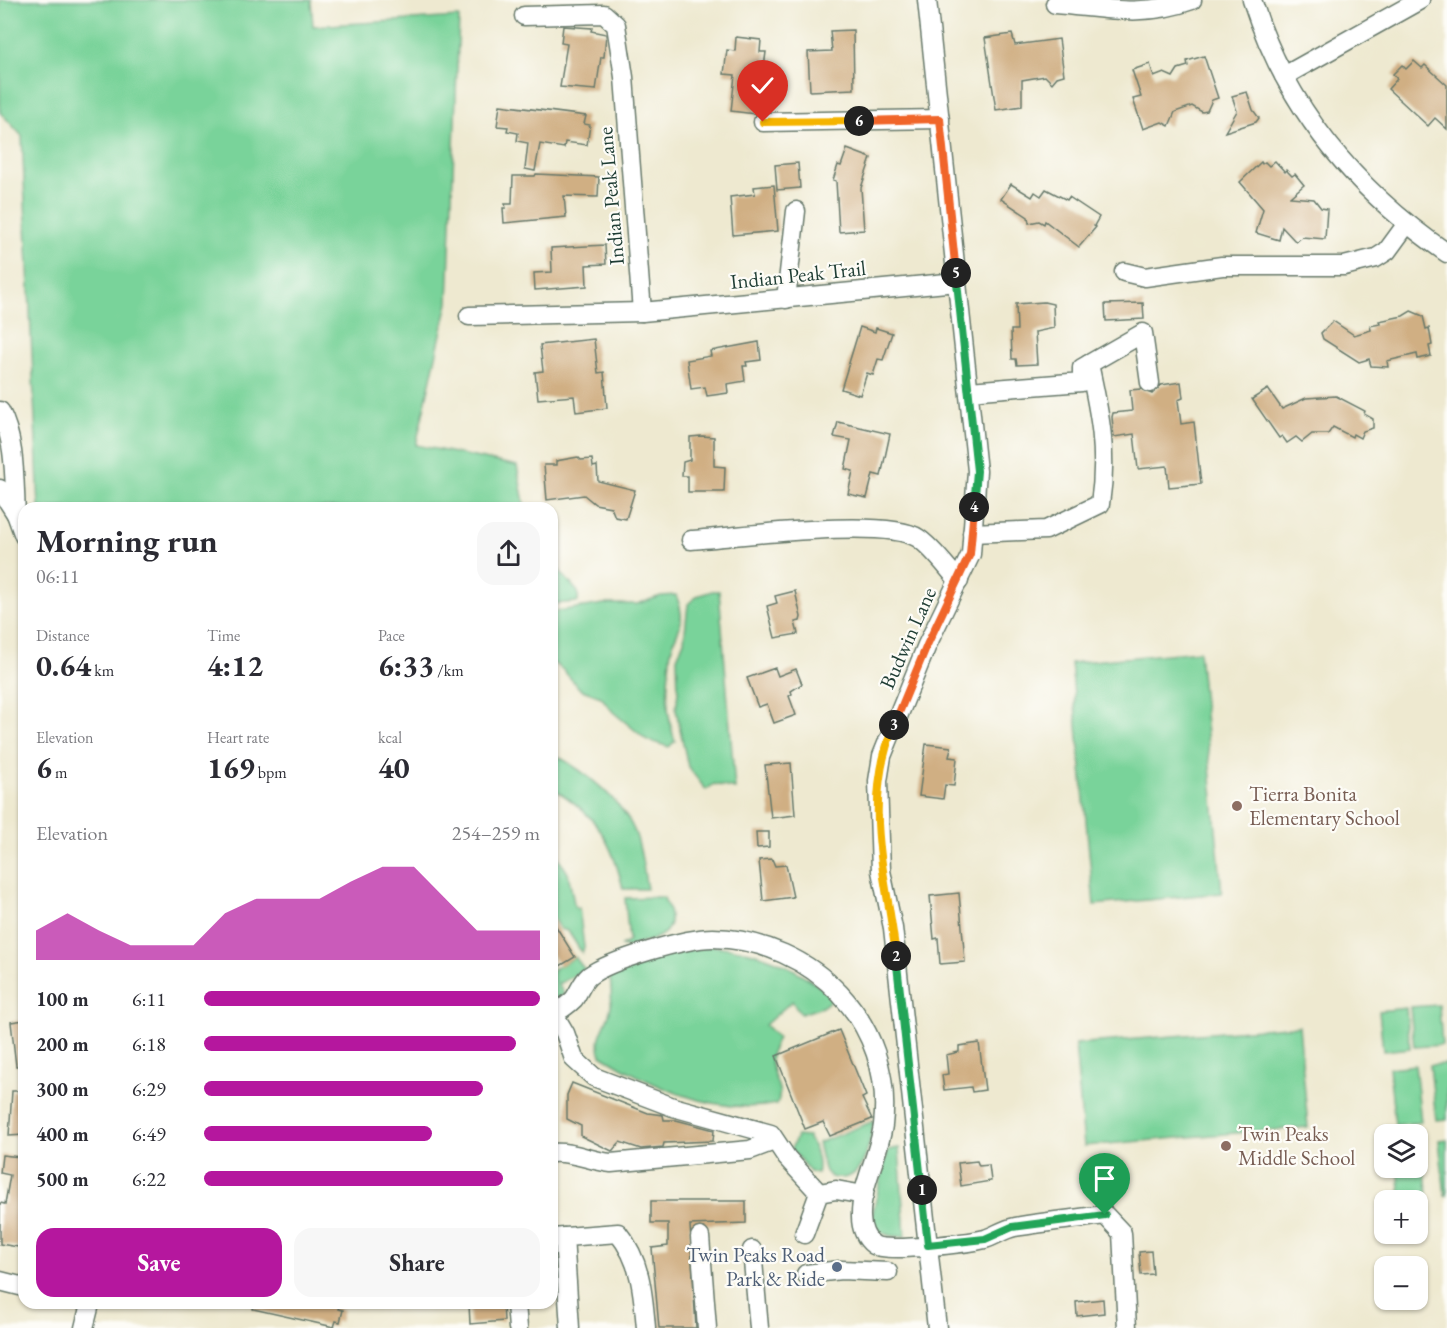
<!DOCTYPE html>
<html lang="en">
<head>
<meta charset="utf-8">
<style>
	:root { --surface:#fff; --page:#f7f7f7; --text:#2b2b33; --muted:#7c7c81; --accent:#b5179e }
	body { margin:0; font-family:"EB Garamond",serif; background:var(--page); color:var(--text); height:100vh; display:flex; flex-direction:column; font-size:22px; white-space:nowrap }
	* { box-sizing:border-box; margin:0 }
	p { font-size:20px; color:var(--muted) }
	.icon { flex:none; width:33px; height:33px; fill:none; stroke:currentColor; stroke-width:2; stroke-linecap:round; stroke-linejoin:round }
	.map { position:relative; flex:1; overflow:hidden }
	.details { position:absolute; left:18px; top:502px; width:540px; height:807px; display:flex; flex-direction:column; background:var(--surface); border-radius:18px; box-shadow:0 2px 4px #0004 }
	.details>* { flex:none }
	.tools { position:absolute; left:1374px; top:1124px; display:grid; gap:12px }
	.tools a { display:grid; place-items:center; width:54px; height:54px; border-radius:12px; background:var(--surface); box-shadow:0 2px 4px #0004; font-size:30px }
	.pin { position:absolute; display:grid; place-items:center; width:51px; height:51px; color:#fff; margin:-62px -26px; border-radius:50% 50% 50% 0; rotate:-45deg; box-shadow:0 0 6px #0007 }
	.pin .icon { rotate:45deg }
	.km { position:absolute; width:30px; height:30px; margin:-15px; border-radius:50%; background:#222; color:#fff; font-size:16px; line-height:30px; text-align:center }
	.round { display:grid; place-items:center; flex:none; width:63px; height:63px; border-radius:18px; background:var(--page) }
	.headline { display:flex; align-items:center; justify-content:space-between; height:102px; padding:0 18px }
	h1 { font-size:33px; font-weight:700; line-height:45px }
	.figures { display:grid; grid-template-columns:repeat(3,1fr); gap:9px; height:102px; padding:6px 18px }
	.figures div { display:grid; align-content:center }
	.figures b { font-size:30px; font-weight:700 }
	.figures small { font-size:16px; font-weight:400 }
	.figures p { font-size:16px }
	.chart { height:168px; padding:12px 18px }
	.chart p { display:flex; justify-content:space-between }
	.chart svg { width:100%; height:108px; margin-top:6px; fill:var(--accent); opacity:.7 }
	.cta { display:flex; gap:12px; margin-top:auto; padding:12px 18px }
	.cta a { flex:1; height:69px; border-radius:18px; background:var(--accent); color:#fff; font-size:24px; font-weight:700; line-height:69px; text-align:center }
	.cta a+a { background:var(--page); color:var(--text) }
	ul { padding:0 18px; list-style:none; font-size:20px }
	li { display:grid; grid-template-columns:96px 72px 1fr; align-items:center; height:45px }
	li i { height:15px; border-radius:8px; background:var(--accent) }
	.map>svg:first-child { display:block }
</style>
</head>
<body>
<div class="map">
<svg width="1447" height="1328" viewBox="0 0 1447 1328">
	<rect width="100%" height="100%" fill="#fdfcf7"/>
	<filter id="ink" filterUnits="userSpaceOnUse"><feTurbulence type="fractalNoise" baseFrequency=".0167" numOctaves="2"/><feDisplacementMap in="SourceGraphic" scale="12" xChannelSelector="R" yChannelSelector="G"/><feConvolveMatrix kernelMatrix="1 2 1 2 8 2 1 2 1" color-interpolation-filters="sRGB"/></filter>
	<filter id="wash" filterUnits="userSpaceOnUse"><feTurbulence type="fractalNoise" baseFrequency=".008" numOctaves="4" result="noise"/><feDisplacementMap in="SourceGraphic" scale="24" xChannelSelector="R" yChannelSelector="G"/><feGaussianBlur stdDeviation="1.35" result="paint"/><feColorMatrix in="noise" values="0 0 0 0 0 0 0 0 0 0 0 0 0 0 0 0 0 1.4 0 .05"/><feComposite in="paint" operator="in"/></filter>
	<g filter="url(#wash)">
		<rect width="100%" height="100%" fill="#eee9d0"/>
		<g fill="#79d39a" stroke="#4c8867" stroke-width="1.5">
			<polygon points="0,0 311,0 313,26 459,17 448,303 416,445 517,466 525,508 39,508 22,136 0,112"/>
			<polygon points="552,562 578,592 578,602 552,604"/>
			<polygon points="712,591 719,591 735,789 714,784 706,790 688,767 676,710 678,691 677,658 684,641 688,604 697,596"/>
			<path d="M676 595C690 629 672 631 670 658 667 689 665 711 675 741L669 747 647 740 613 712 601 697 580 689 563 670 552 662V612L603 604H637L661 596Z"/>
			<polygon points="1199,651 1222,893 1094,905 1071,663"/>
			<path d="M552 753C583 770 626 802 637 838 642 854 644 872 647 889H623C612 840 595 813 552 788Z"/>
			<polygon points="552,848 568,873 575,908 579,908 584,947 582,953 568,931 560,929 552,916 554,890"/>
			<path d="M661 897 664 898C666 905 670 910 670 917 673 939 643 941 627 948L621 946 629 941 625 898Z"/>
			<path d="M712 946C762 950 796 966 834 998L822 1007 801 1014 792 1001 765 1025 778 1038C758 1070 788 1083 777 1104 717 1116 652 1087 601 1055 594 1038 606 1027 610 1011 613 999 611 989 610 977L666 954Z"/>
			<polygon points="575,957 585,970 558,984 564,994 554,1001 552,970"/>
			<polygon points="1439,1005 1442,1045 1414,1047 1410,1007"/>
			<polygon points="1406,1008 1410,1048 1383,1051 1379,1011"/>
			<polygon points="1299,1026 1308,1127 1084,1146 1075,1044"/>
			<polygon points="1447,1064 1447,1119 1436,1120 1430,1065"/>
			<polygon points="1415,1065 1421,1122 1395,1125 1389,1068"/>
			<path d="M874 1121C869 1144 865 1186 831 1177L824 1169 818 1143Z"/>
			<path d="M797 1136 808 1137C815 1148 820 1162 817 1174L811 1173 791 1149Z"/>
			<polygon points="1447,1139 1447,1196 1445,1196 1439,1140"/>
			<polygon points="1421,1142 1428,1198 1401,1200 1398,1167 1418,1167 1418,1143"/>
			<path d="M899 1148 905 1236C891 1238 877 1234 871 1220L888 1150Z"/>
		</g>
		<g id="blocks">
			<g fill="#d0af83">
				<polygon points="563,26 592,28 591,31 606,34 604,57 601,57 596,90 560,87 567,44 561,43"/>
				<polygon points="853,30 854,89 810,91 808,52 832,51 830,31"/>
				<polygon points="1012,34 1015,45 1059,39 1064,75 1057,77 1052,83 1045,76 1022,80 1022,106 996,110 985,38"/>
				<polygon points="736,37 761,40 760,52 766,52 764,67 760,66 755,114 731,111 735,75 724,74 727,50 735,51"/>
				<polygon points="1204,56 1218,98 1212,100 1207,111 1202,112 1192,106 1175,112 1169,126 1162,122 1143,129 1133,99 1141,97 1132,70 1150,64 1154,77 1164,73 1173,77 1178,69 1188,66 1187,61"/>
				<polygon points="1414,61 1422,68 1425,65 1447,85 1447,129 1435,118 1428,126 1388,89 1397,79 1393,74 1402,65 1406,69"/>
				<polygon points="1247,92 1253,110 1259,118 1256,122 1225,132 1237,111 1232,96"/>
				<polygon points="500,105 586,116 584,124 590,125 587,145 565,142 564,148 540,144 535,171 525,169 528,143 517,141 518,133 507,131 508,127 497,126"/>
				<polygon points="847,149 871,158 861,188 864,230 839,232 836,181 833,180 838,165 841,166"/>
				<polygon points="1275,161 1285,172 1286,170 1292,176 1295,174 1304,185 1290,197 1314,199 1321,208 1327,209 1325,239 1302,237 1296,242 1282,227 1279,240 1256,233 1263,209 1240,182 1261,162 1262,164 1265,162 1269,166"/>
				<polygon points="798,163 800,188 777,190 775,165"/>
				<polygon points="536,174 599,177 598,197 564,196 566,217 504,223 503,208 506,208 505,204 512,204 513,176 535,176"/>
				<polygon points="1011,184 1032,197 1035,192 1041,196 1046,189 1067,200 1069,197 1099,217 1094,226 1096,227 1079,247 1045,221 1044,224 1039,221 1029,223 1028,217 1001,199"/>
				<polygon points="774,185 778,231 733,235 730,197 755,194 754,187"/>
				<polygon points="605,245 606,264 586,265 587,286 535,290 534,273 552,272 551,248"/>
				<polygon points="1044,302 1053,304 1054,328 1035,332 1037,364 1017,365 1016,359 1012,359 1011,330 1017,330 1016,304"/>
				<polygon points="1143,303 1144,319 1106,321 1105,304"/>
				<polygon points="1411,311 1423,316 1426,329 1429,328 1432,345 1429,346 1431,356 1418,359 1417,354 1387,361 1388,367 1371,366 1369,359 1359,362 1323,339 1321,333 1333,321 1354,335 1371,330 1370,326 1380,324 1379,321 1403,316"/>
				<polygon points="860,327 875,332 876,328 892,333 883,360 878,359 873,375 867,373 860,395 841,389"/>
				<polygon points="594,339 598,373 604,372 607,408 576,412 574,396 538,399 535,372 543,371 540,345"/>
				<polygon points="759,342 761,360 746,362 747,366 743,366 745,381 727,384 728,393 707,396 705,387 691,389 687,360 711,356 710,351"/>
				<polygon points="1181,382 1183,398 1178,400 1181,424 1194,422 1201,484 1169,487 1167,466 1138,469 1134,434 1114,437 1112,417 1113,413 1132,411 1130,390 1141,389 1152,394 1161,385"/>
				<polygon points="1268,389 1282,409 1306,398 1336,396 1365,411 1364,414 1373,419 1373,428 1363,431 1360,438 1353,434 1352,437 1333,427 1328,434 1312,434 1302,442 1296,437 1287,443 1282,436 1279,438 1252,399"/>
				<polygon points="838,422 890,434 881,476 873,474 867,498 848,494 853,471 845,469 851,440 834,437"/>
				<polygon points="702,436 714,437 714,466 725,467 724,492 688,492 688,476 682,476 683,462 690,460 690,437"/>
				<polygon points="578,457 581,460 592,459 593,467 597,466 598,481 635,490 626,519 615,517 611,507 595,504 584,495 547,500 544,465 556,465 556,461"/>
				<polygon points="795,591 801,617 800,621 795,622 798,634 775,638 767,606 777,603 775,596"/>
				<polygon points="775,668 778,676 796,669 802,684 791,691 792,694 789,696 796,715 774,723 767,704 758,707 747,678"/>
				<polygon points="926,744 951,747 949,757 957,758 954,786 945,785 943,799 919,796"/>
				<polygon points="791,763 795,815 771,818 765,765"/>
				<polygon points="756,832 769,832 769,847 757,848"/>
				<polygon points="772,859 775,866 786,865 793,897 763,901 759,860"/>
				<polygon points="959,893 965,962 940,964 938,938 934,939 930,896"/>
				<polygon points="552,920 575,957 560,966 552,954"/>
				<polygon points="24,1020 24,1066 16,1066 11,1022"/>
				<polygon points="839,1030 866,1096 862,1098 872,1119 830,1136 823,1122 805,1129 776,1056"/>
				<polygon points="979,1043 985,1090 972,1092 971,1087 944,1090 942,1075 948,1074 946,1055 959,1052 959,1046"/>
				<polygon points="572,1083 648,1113 663,1115 664,1120 676,1120 714,1130 713,1141 664,1143 663,1147 641,1149 620,1142 612,1151 581,1136 581,1126 567,1119 567,1095"/>
				<polygon points="12,1091 24,1091 24,1135 9,1136"/>
				<polygon points="2,1155 20,1157 19,1164 24,1165 24,1214 18,1247 0,1244 0,1203 5,1204 10,1175 0,1173"/>
				<polygon points="977,1161 979,1166 989,1165 991,1181 961,1186 958,1163"/>
				<polygon points="651,1201 746,1201 746,1223 690,1225 696,1328 659,1328 652,1248 668,1246 668,1223 651,1223"/>
				<polygon points="1151,1251 1153,1274 1141,1275 1139,1252"/>
				<polygon points="1103,1299 1104,1313 1077,1316 1076,1302"/>
				<polygon points="254,1304 340,1304 338,1309 343,1310 340,1322 336,1321 334,1327 253,1309"/>
				<polygon points="469,1304 503,1304 504,1321 470,1324"/>
			</g>
		</g>
	</g>
	<g filter="url(#ink)">
		<use href="#blocks" fill-opacity="0" stroke="#67796b" stroke-width="1.5"/>
		<g fill="none" stroke-linecap="round" stroke-linejoin="round">
			<defs>
				<g id="minor">
					<polyline points="927,0 977,471 971,554 927,645 882,756 878,781 881,871 893,928 937,1328"/>
					<path d="M1252 0C1286 107 1355 190 1447 253"/>
					<path d="M1055 4C1105 8 1143 18 1192 0"/>
					<polyline points="524,16 604,14 616,25 624,77 642,312"/>
					<polyline points="1284,76 1420,0"/>
					<polyline points="763,122 940,119"/>
					<polyline points="1124,272 1145,277 1222,266 1344,266 1376,258 1387,251 1406,225"/>
					<polyline points="786,299 796,211"/>
					<polyline points="469,316 642,312 957,282"/>
					<polyline points="969,391 1082,382 1082,368 1143,333 1150,383"/>
					<path d="M0 411C16 441 14 481 16 514"/>
					<polyline points="0,489 16,514 24,536"/>
					<path d="M972 533 1046 530 1100 504C1108 453 1100 414 1089 364"/>
					<path d="M691 540C736 537 885 517 918 538 933 548 947 568 959 581"/>
					<polyline points="552,1011 565,1033 574,1059 594,1077 673,1107 771,1134 787,1158 819,1193"/>
					<path d="M552 1015C559 1011 568 1005 574 999 579 992 582 982 589 976 610 960 686 938 713 938 813 940 895 1023 883 1125 879 1155 860 1188 861 1217 861 1227 865 1239 874 1245 886 1253 968 1243 985 1239 995 1236 1004 1229 1015 1227 1044 1222 1075 1219 1105 1215L1122 1233 1127 1328"/>
					<path d="M552 1153C573 1151 590 1161 611 1163L750 1150 774 1141"/>
					<polyline points="804,1234 819,1193 836,1190 864,1195"/>
					<polyline points="564,1237 570,1328"/>
					<polyline points="700,1237 707,1328"/>
					<path d="M552 1238 618 1233C641 1261 643 1293 646 1328"/>
					<polyline points="752,1250 759,1328"/>
					<polyline points="806,1274 841,1270 888,1272"/>
					<polyline points="0,1281 24,1287"/>
					<polyline points="516,1304 518,1328"/>
					<polyline points="84,1328 90,1304"/>
				</g>
			</defs>
			<use href="#minor" stroke="#67796b" stroke-width="21"/>
			<use href="#minor" stroke="#fff" stroke-width="18"/>
		</g>
	</g>
	<g fill="none" stroke-linecap="round" stroke-linejoin="round" filter="url(#ink)">
		<defs>
			<polyline id="split-1" points="922,1190 928,1245 985,1239 1012,1227 1105,1215"/>
			<polyline id="split-2" points="896,956 922,1190"/>
			<path id="split-3" d="M894 725C861 806 887 875 896 956"/>
			<polyline id="split-4" points="894,725 927,645 970,554 974,507"/>
			<polyline id="split-5" points="956,273 977,471 974,507"/>
			<polyline id="split-6" points="859,121 940,119 956,273"/>
			<polyline id="split-7" points="763,122 859,121"/>
		</defs>
		<use href="#split-1" stroke="#fff" stroke-width="12"/>
		<use href="#split-2" stroke="#fff" stroke-width="12"/>
		<use href="#split-3" stroke="#fff" stroke-width="12"/>
		<use href="#split-4" stroke="#fff" stroke-width="12"/>
		<use href="#split-5" stroke="#fff" stroke-width="12"/>
		<use href="#split-6" stroke="#fff" stroke-width="12"/>
		<use href="#split-7" stroke="#fff" stroke-width="12"/>
		<use href="#split-1" stroke="#22a559" stroke-width="8"/>
		<use href="#split-2" stroke="#22a559" stroke-width="8"/>
		<use href="#split-3" stroke="#f5b400" stroke-width="8"/>
		<use href="#split-4" stroke="#f0652b" stroke-width="8"/>
		<use href="#split-5" stroke="#22a559" stroke-width="8"/>
		<use href="#split-6" stroke="#f0652b" stroke-width="8"/>
		<use href="#split-7" stroke="#f5b400" stroke-width="8"/>
	</g>
	<g fill="#8d6e63" stroke="#fdfcf7" stroke-width="2">
		<circle cx="1237" cy="806" r="6"/>
		<circle cx="1226" cy="1146" r="6"/>
	</g>
	<circle fill="#5c6f8a" stroke="#fdfcf7" stroke-width="2" cx="837" cy="1267" r="6"/>
	<g text-anchor="middle" stroke-width="4.5" stroke-linejoin="round" paint-order="stroke">
		<g font-size="21" fill="#1f3d34" stroke="#fdfcf7">
			<text transform="translate(611 196) rotate(-95)" y="7">Indian Peak Lane</text>
			<text transform="translate(798 275) rotate(-6)" y="7">Indian Peak Trail</text>
			<text transform="translate(908 638) rotate(-66)" y="7">Budwin Lane</text>
		</g>
		<g font-size="21" fill="#785e54" stroke="#fdfcf7" text-anchor="start">
			<text x="1249" y="801">Tierra Bonita<tspan x="1249" dy="24">Elementary School</tspan></text>
			<text x="1238" y="1141">Twin Peaks<tspan x="1238" dy="24">Middle School</tspan></text>
		</g>
		<g font-size="21" fill="#4e5e75" stroke="#fdfcf7" text-anchor="end">
			<text x="825" y="1262">Twin Peaks Road<tspan x="825" dy="24">Park &amp; Ride</tspan></text>
		</g>
	</g>
</svg>
<div class="tools">
<a><svg class="icon" aria-label="layers" viewBox="0 0 24 24"><path d="M12 4l9 5-9 5-9-5zM3 14l9 5 9-5"/></svg></a>
<a>+</a>
<a>−</a>
</div>
<div class="pin" style="left:1105px;top:1215px;background:#1e9e55"><svg class="icon" aria-label="arrive" viewBox="0 0 24 24"><path d="M6 21V4h12l-3 4 3 4H6"/></svg></div>
<div class="pin" style="left:763px;top:122px;background:#d93025"><svg class="icon" aria-label="check" viewBox="0 0 24 24"><path d="M5 12l5 5 9-10"/></svg></div>
<b class="km" style="left:922px;top:1190px">1</b>
<b class="km" style="left:896px;top:956px">2</b>
<b class="km" style="left:894px;top:725px">3</b>
<b class="km" style="left:974px;top:507px">4</b>
<b class="km" style="left:956px;top:273px">5</b>
<b class="km" style="left:859px;top:121px">6</b>
<section class="details">
<div class="headline"><div><h1>Morning run</h1><p>06:11</p></div><a class="round"><svg class="icon" aria-label="share" viewBox="0 0 24 24"><path d="M12 15V3M7 8l5-5 5 5M5 13v7h14v-7"/></svg></a></div>
<div class="figures">
<div><p>Distance</p><b>0.64<small> km</small></b></div>
<div><p>Time</p><b>4:12</b></div>
<div><p>Pace</p><b>6:33<small> /km</small></b></div>
</div>
<div class="figures">
<div><p>Elevation</p><b>6<small> m</small></b></div>
<div><p>Heart rate</p><b>169<small> bpm</small></b></div>
<div><p>kcal</p><b>40</b></div>
</div>
<div class="chart"><p><span>Elevation</span>254–259 m</p>
<svg viewBox="0 0 160 44" preserveAspectRatio="none"><path d="M0 44V32L10 25L20 32L30 38L40 38L50 38L60 25L70 19L80 19L90 19L100 12L110 6L120 6L130 19L140 32L150 32L160 32V44z"/></svg>
</div>
<ul>
<li><b>100 m</b>6:11<i style="width:100%"></i></li>
<li><b>200 m</b>6:18<i style="width:93%"></i></li>
<li><b>300 m</b>6:29<i style="width:83%"></i></li>
<li><b>400 m</b>6:49<i style="width:68%"></i></li>
<li><b>500 m</b>6:22<i style="width:89%"></i></li>
</ul>
<div class="cta"><a>Save</a><a>Share</a></div>
</section>
</div>
</body>
</html>
